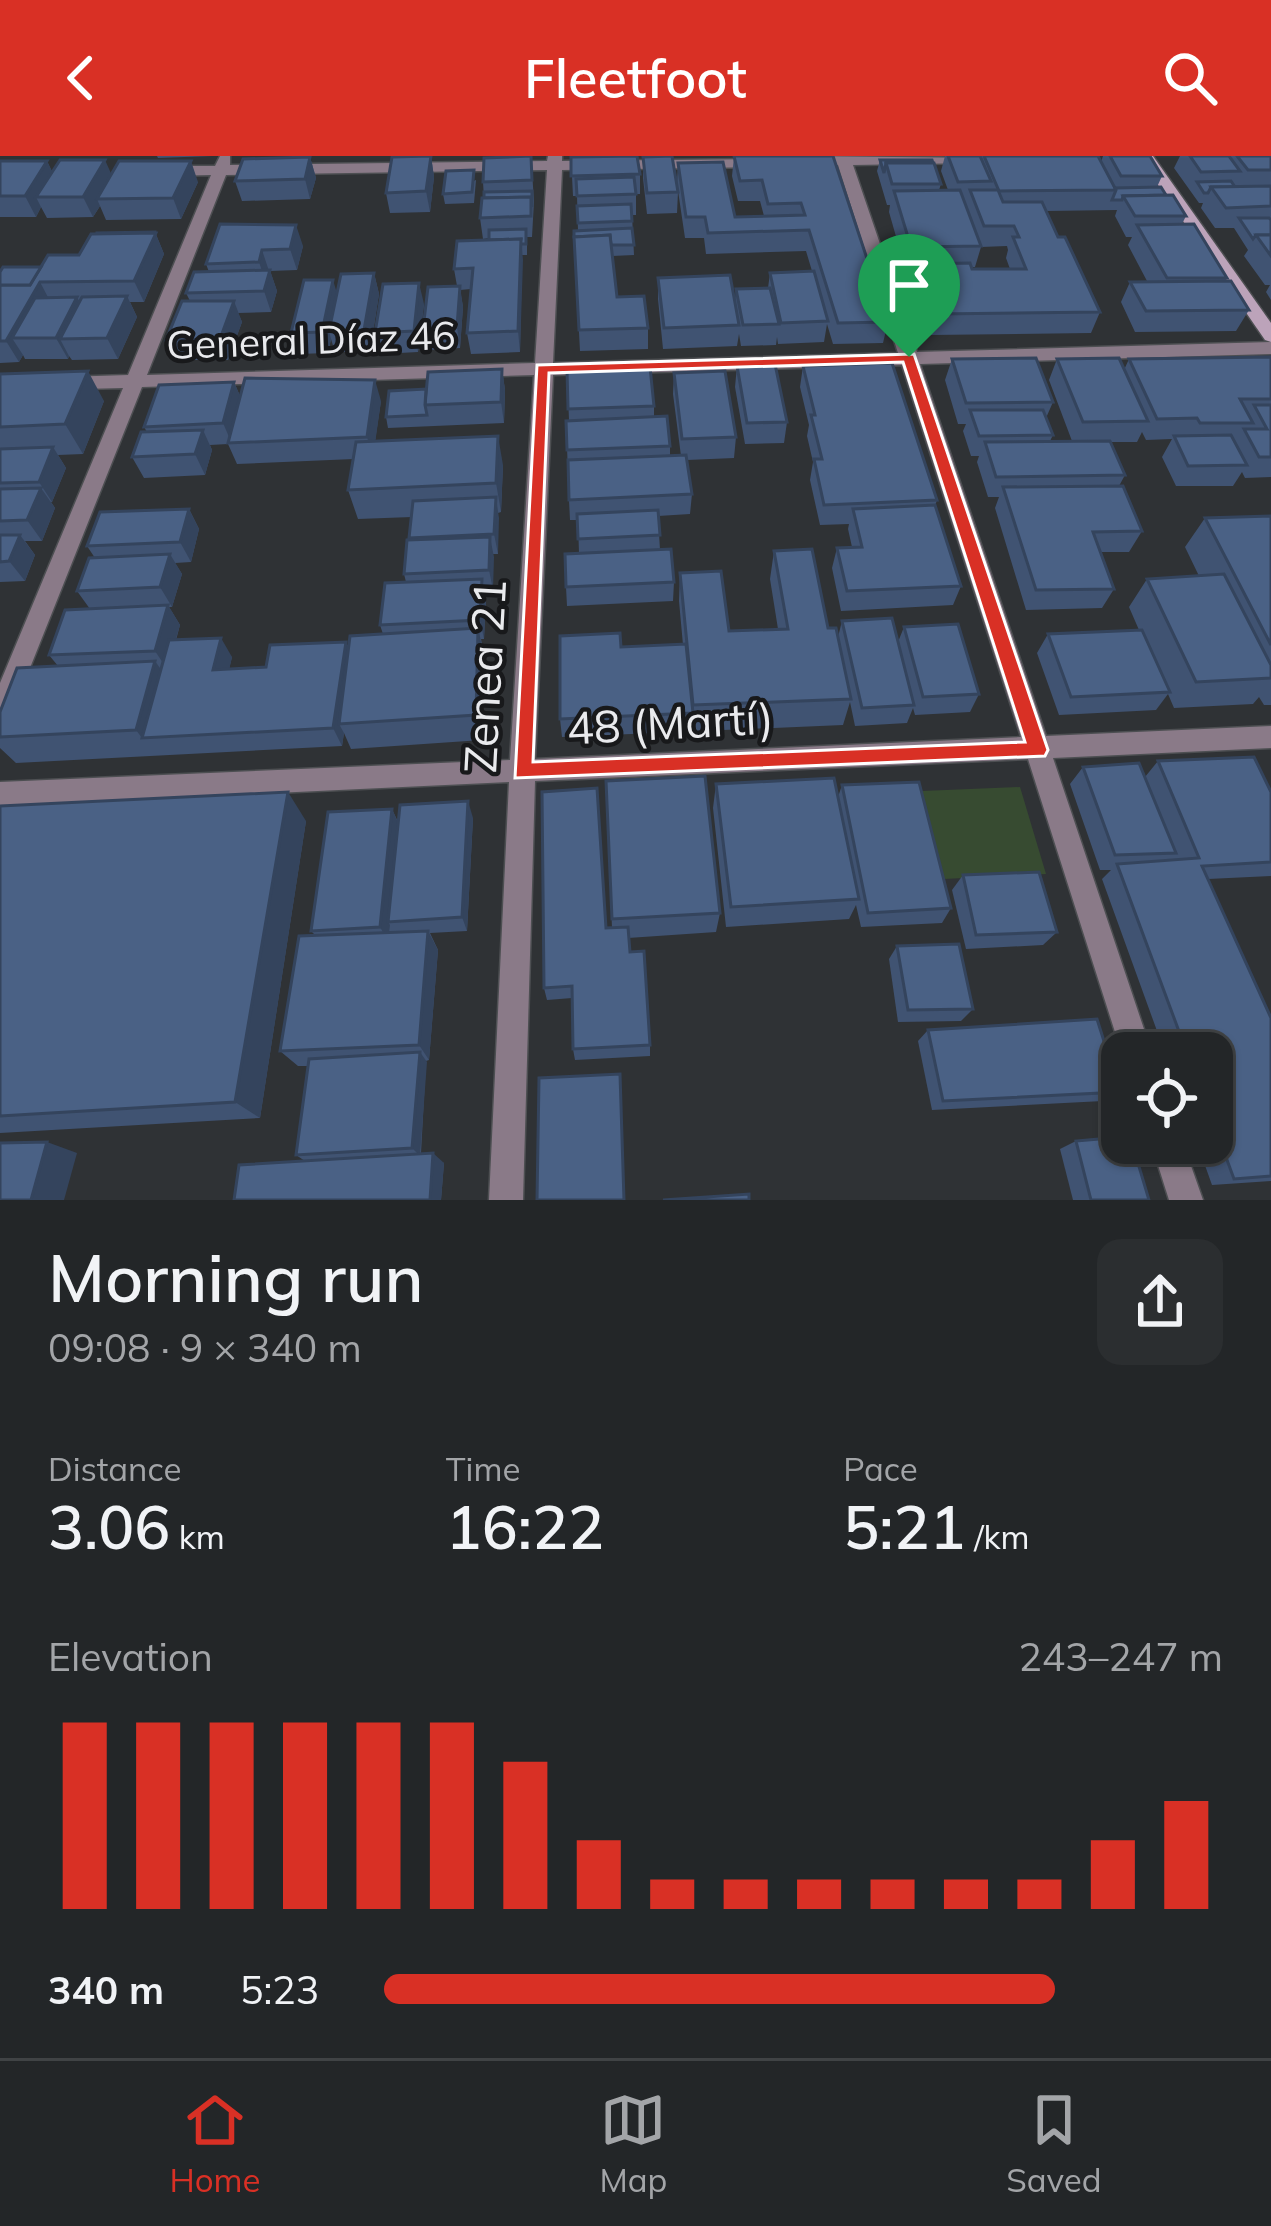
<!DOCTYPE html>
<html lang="en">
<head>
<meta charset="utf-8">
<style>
	:root { --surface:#232628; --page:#2b2e30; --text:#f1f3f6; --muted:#a3a5a8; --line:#404345; --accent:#d93025 }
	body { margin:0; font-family:Mulish,sans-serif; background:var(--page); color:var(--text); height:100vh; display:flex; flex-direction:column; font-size:45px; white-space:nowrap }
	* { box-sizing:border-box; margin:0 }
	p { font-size:39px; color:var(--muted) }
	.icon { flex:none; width:66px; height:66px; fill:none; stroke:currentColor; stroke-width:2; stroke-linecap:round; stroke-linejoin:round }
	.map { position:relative; height:1044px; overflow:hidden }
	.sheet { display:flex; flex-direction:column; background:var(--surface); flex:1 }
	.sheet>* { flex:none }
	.buttons { position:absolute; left:1101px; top:876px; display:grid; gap:24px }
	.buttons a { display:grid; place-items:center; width:132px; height:132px; border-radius:24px; background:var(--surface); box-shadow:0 3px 9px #0004,0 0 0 3px var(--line); font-size:60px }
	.pin { position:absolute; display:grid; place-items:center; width:102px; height:102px; color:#fff; margin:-123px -51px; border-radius:50% 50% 50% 0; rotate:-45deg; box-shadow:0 0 12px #0007 }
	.pin .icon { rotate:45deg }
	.round { display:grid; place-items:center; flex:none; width:126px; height:126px; border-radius:24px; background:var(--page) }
	.headline { display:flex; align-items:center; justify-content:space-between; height:204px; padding:0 48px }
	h1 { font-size:66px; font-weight:600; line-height:90px }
	.stats { display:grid; grid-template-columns:repeat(3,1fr); gap:18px; height:204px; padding:12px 48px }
	.stats div { display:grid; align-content:center }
	.stats b { font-size:60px; font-weight:600 }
	.stats small { font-size:33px; font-weight:400 }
	.stats p { font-size:33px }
	.chart { height:336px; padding:24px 48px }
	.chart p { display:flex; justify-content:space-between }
	.chart svg { width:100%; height:216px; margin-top:12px; stroke:var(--accent); stroke-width:6 }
	ul { padding:0 48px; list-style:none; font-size:39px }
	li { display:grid; grid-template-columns:192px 144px 1fr; align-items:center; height:90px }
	li i { height:30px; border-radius:15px; background:var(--accent) }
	header { display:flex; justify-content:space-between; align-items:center; height:156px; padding:0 48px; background:var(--accent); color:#fff; font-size:54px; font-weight:600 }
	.dock { display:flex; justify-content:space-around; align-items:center; height:168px; border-top:3px solid var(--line); background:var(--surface); font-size:33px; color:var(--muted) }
	.dock a { display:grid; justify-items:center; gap:6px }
	.dock .current { color:var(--accent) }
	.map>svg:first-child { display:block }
</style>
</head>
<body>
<header><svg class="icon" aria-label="back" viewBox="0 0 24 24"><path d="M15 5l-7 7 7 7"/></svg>Fleetfoot<svg class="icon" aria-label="search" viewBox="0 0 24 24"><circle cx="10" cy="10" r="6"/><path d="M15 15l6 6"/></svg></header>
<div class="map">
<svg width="1271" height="1044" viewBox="0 0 1271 1044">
	<rect width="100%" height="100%" fill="#2f3235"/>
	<polygon fill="#374b31" points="1020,631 1046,718 944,723 922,635"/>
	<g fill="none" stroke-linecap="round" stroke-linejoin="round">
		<defs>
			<g id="street">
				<path d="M220 0H230V9L547 5 548 0H562V5L771 3 774 6 766 11 562 14 553 207 898 197 838 9 801 8V2L806 0 983 2 975 7 853 9 917 196 1271 186V198L920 208 1046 580 1271 570V592L1053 602 1152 897 1122 898 1028 603 535 625 523 1044H489L509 626 0 650V626L510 604 534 219 142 231 12 557 9 564 0 567V527L123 232 0 235V223L128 219 211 19 164 20 156 15 164 10H215ZM547 14 535 207 147 219 226 19ZM902 209 1021 581 535 603 553 219Z"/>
				<polygon points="1151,987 1183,987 1203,1044 1169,1044"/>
			</g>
			<polygon id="secondary" points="1138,0 1153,0 1271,167 1271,186 1265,184"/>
		</defs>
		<use href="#street" stroke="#4d4f52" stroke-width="3"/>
		<use href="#secondary" stroke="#4d4f52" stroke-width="3"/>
		<use href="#street" fill="#8a7a88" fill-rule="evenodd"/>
		<use href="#secondary" fill="#bca3ba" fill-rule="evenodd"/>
	</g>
	<g fill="#405372" fill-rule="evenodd">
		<polygon points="157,0 212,0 158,2"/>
		<polygon points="338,0 436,0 431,0 434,21 430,56 390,57 386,37 429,0"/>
		<polygon points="531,0 534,45 532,81 527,81 527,99 522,99 520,196 471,198 467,177 471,133 460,134 463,151 460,192 428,194 423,173 457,130 454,113 489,84 489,82 483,83 480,62 484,42 483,26"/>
		<polygon points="734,0 833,0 888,166 883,187 833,188 827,168 824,186 778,188 777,181 776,189 741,190 739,178 737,190 663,193 658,143 658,122 735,145 736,133 768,132 770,117 812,115 806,95 706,98 704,82 685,82 677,28 678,7 735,61 764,60 760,45 738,45 732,20"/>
		<path d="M945 0H1098L1101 6 1103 0H1150L1162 20 1157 31 1186 60 1182 68 1227 122 1226 125 1249 154 1236 175 1135 176 1121 146 1130 126 1147 125 1128 89 1132 81H1126L1115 60 1117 54 1046 55 1058 81 1100 156 1091 177 930 179 915 129 919 112H905L889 56 890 49H887L877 15 880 4 941 28 939 34H948L941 15ZM1007 90 1008 94 1006 102 1010 113H972V111H975L981 91Z"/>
		<polygon points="1180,0 1271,0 1271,144 1266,136 1270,129 1265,129 1244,100 1248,94 1234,72 1215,72 1201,52 1203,47 1199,47 1174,12"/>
		<polygon points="310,1 316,22 310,43 242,45 235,25"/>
		<polygon points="571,1 640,18 640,38 636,38 636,59 632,59 634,99 612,100 617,141 648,172 648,193 580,195 574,81 578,75 577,40 573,40"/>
		<polygon points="643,1 678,36 677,57 647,58 643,22"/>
		<polygon points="0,5 47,5 52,16 111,18 198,26 181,63 106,64 100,50 93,61 47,62 41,51 36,61 0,61"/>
		<polygon points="476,24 474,47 445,48 443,38"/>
		<polygon points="220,68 303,90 297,114 270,115 277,135 271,156 238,157 242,166 228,204 176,204 166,184 190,145 186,137 209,116 206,108"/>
		<polygon points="155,76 164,98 144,146 130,146 137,161 118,203 72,204 69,200 68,203 25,203 23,199 19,206 0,207 0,116 41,111"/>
		<polygon points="374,117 379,138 370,195 335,196 331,183 328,197 298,198 291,177"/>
		<polygon points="424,148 418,196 381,198 375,177"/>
		<polygon points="1271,201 1271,321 1245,322 1242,316 1233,330 1176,330 1162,301 1172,283 1146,284 1142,276 1137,286 1110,286 1125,319 1119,330 1142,375 1129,396 1100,396 1114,433 1102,452 1026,454 995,352 999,341 988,341 977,306 979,300 971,300 963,275 966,268 958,268 945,224 952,203 1053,246 1046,262 1053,279 1050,285 1072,285 1049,224 1057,203 1124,214 1129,203"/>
		<polygon points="737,210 787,266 784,287 745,288 735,231"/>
		<polygon points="803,210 937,344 935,350 961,430 953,449 841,455 832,412 837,392 852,391 848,373 849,368 820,369 810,324 813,306 807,280 809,269 800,231"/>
		<polygon points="502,213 505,234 504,267 388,272 386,261 426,233"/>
		<polygon points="567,214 654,250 654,261 670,290 670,300 681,300 673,238 674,217 736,281 734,302 687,304 692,338 690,358 658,360 660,394 674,426 673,445 567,450 566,431 579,398 578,364 570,364 569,344 566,265 569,264"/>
		<polygon points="0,218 104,245 83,298 58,299 66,312 52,346 51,346 55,352 42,385 25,385 35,399 25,425 0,426"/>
		<polygon points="234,226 240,240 381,245 375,285 503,309 501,356 498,357 498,398 493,398 493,434 484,434 486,443 484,483 481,483 484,499 482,584 351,593 344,577 342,590 16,607 0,592 0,556 58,510 49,499 90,453 77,435 95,402 87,390 189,353 199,373 191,406 175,407 182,418 172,451 169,451 180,469 176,484 232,501 229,513 266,511 346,486 349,492 383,478 380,469 406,426 404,418 410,384 412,361 358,363 348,334 354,303 237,308 228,288 210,289 212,294 205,319 144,322 132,301 147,276 144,271"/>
		<polygon points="1271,360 1271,549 1264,549 1259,541 1253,548 1174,552 1168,538 1156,554 1059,559 1037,497 1048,478 1139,474 1129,451 1147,423 1199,420 1185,391 1205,362"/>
		<polygon points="774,395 828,472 838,481 842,465 898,486 904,471 979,538 970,556 915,559 913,552 907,567 855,570 850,546 843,569 562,581 560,563 621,491 683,489 679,445 680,417 729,475 778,473 770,423"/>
		<polygon points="1158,605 1271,636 1271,720 1208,723 1271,862 1271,1025 1212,1029 1197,987 1212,987 1212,897 1165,897 1102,723 1111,714 1100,714 1070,628 1083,611 1145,621"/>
		<polygon points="606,625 720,757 716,776 628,782 630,796 650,889 650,900 575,904 573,893 572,842 547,844 544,832 606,772 612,772"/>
		<polygon points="716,628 838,641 842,629 951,752 942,767 861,771 856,749 849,763 726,771 713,652"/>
		<polygon points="0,650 306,665 260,962 0,977"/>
		<polygon points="392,653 398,666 473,662 467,775 430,777 438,794 429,904 426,905 421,997 444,1007 441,1044 234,1044 305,1005 296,999 308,910 298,910 280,895 315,779 311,775"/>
		<polygon points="963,719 1057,776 1043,789 966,793 952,734"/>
		<polygon points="897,790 973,853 961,865 898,866 889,803"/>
		<polygon points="928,874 1120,936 1103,945 932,954 918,885"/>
		<polygon points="1076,985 1149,1044 1073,1044 1060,993"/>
	</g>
	<g fill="#34445d">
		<polygon points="431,0 434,21 430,56 426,35"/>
		<polygon points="310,1 316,22 310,43 305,23"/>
		<polygon points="105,4 114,24 97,43 100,50 93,61 83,41"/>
		<polygon points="47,5 57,25 36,41 41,51 36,61 25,40"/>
		<polygon points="191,5 198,26 181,63 173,42"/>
		<polygon points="296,69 303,90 297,114 290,93"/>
		<polygon points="155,76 164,98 144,146 134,125"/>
		<polygon points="521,83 523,104 520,196 518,175"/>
		<polygon points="262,94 269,115 266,127 259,106"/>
		<polygon points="41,111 40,126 51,147 12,182 23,199 19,206 6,185"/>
		<polygon points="270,114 277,135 271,156 264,135"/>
		<polygon points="374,117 379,138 370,195 364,174"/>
		<polygon points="333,124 339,144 329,175 331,183 328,197 322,176"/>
		<polygon points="419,127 424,148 418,196 414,175"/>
		<polygon points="460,130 463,151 460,192 457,171"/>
		<polygon points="127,140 137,161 118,203 107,182"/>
		<polygon points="77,141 88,162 60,183 69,200 68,203 56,182"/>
		<polygon points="234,145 242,166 228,204 220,183"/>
		<polygon points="502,213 505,234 504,267 501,246"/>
		<polygon points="88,215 104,245 83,298 65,268"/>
		<polygon points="375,224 381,245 373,302 367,281"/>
		<polygon points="234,226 243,247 232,288 223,267"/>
		<polygon points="203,274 212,294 205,319 195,298"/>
		<polygon points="498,280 503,309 501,356 496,327"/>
		<polygon points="53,291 66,312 52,346 39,326"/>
		<polygon points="41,332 55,352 42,385 27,364"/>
		<polygon points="496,341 499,362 498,398 494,378"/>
		<polygon points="189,353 199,373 191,406 180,386"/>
		<polygon points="20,379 35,399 25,425 9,405"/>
		<polygon points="490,381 494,401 493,434 489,414"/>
		<polygon points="170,398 182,418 172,451 160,431"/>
		<polygon points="482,423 486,443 484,483 480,464"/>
		<polygon points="168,449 180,469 167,513 155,495"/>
		<polygon points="478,472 484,499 482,584 476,559"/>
		<polygon points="221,482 232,501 225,532 213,514"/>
		<polygon points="346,486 354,505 339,568 344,577 342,590 333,572"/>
		<polygon points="155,505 174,532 142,582 136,574"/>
		<polygon points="288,636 306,665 260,962 235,946"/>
		<polygon points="468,645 473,662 467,775 462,761"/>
		<polygon points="392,653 399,669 388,766 390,769 388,785 380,771"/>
		<polygon points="428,775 438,794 429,904 419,889"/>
		<polygon points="420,896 427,906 420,1000 412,992"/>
		<polygon points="47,986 77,997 64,1044 31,1044"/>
		<polygon points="433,997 444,1007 441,1044 430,1044"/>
	</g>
	<g fill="#4a6185" stroke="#34445d" stroke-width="3">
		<polygon points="431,0 426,35 386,37 392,1"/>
		<polygon points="531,0 532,24 483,26 484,2"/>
		<polygon points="637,0 640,18 571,20 571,1"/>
		<polygon points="672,0 678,36 647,37 643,1"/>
		<polygon points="734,0 833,0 888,166 838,167 809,74 708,77 705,61 686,61 678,7 723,6 735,61 805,59 801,47 768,48 762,24 740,25"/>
		<polygon points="948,0 980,0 991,25 958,26"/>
		<polygon points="984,0 1098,0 1116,34 999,35"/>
		<polygon points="1110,0 1150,0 1162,20 1121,20"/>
		<polygon points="1190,0 1229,0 1240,15 1201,16"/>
		<polygon points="1237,0 1271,0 1271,14 1248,14"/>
		<polygon points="310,1 305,23 235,25 243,3"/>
		<polygon points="60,4 105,4 83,41 36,41"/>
		<polygon points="880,4 932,4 933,7 886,7 884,17"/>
		<polygon points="0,5 47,5 25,40 0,40"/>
		<polygon points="119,5 191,5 173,42 97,43"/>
		<polygon points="886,7 934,7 941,28 892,28"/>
		<polygon points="474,14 472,36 443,38 446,15"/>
		<polygon points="634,21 636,38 577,40 576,23"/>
		<polygon points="1231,25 1235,31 1211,31 1208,37 1204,37 1197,26"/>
		<polygon points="1271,30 1271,50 1226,52 1211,31"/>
		<polygon points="1161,31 1166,39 1123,40 1122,44 1112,44 1116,34 1115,32"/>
		<polygon points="960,34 981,90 911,91 894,35"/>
		<polygon points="970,34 998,34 1003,46 1042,46 1058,81 1065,81 1100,156 936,158 920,108 970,107 972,113 1026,113 1013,81 1019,81 1014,70 984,70"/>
		<polygon points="532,35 532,51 531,41 484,42 484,36"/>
		<polygon points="1173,39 1186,60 1135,60 1123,40"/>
		<polygon points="531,41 531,60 480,62 482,42"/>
		<polygon points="631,48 632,65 578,67 577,50"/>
		<polygon points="1239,62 1269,62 1271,64 1271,79 1256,79 1253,83"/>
		<polygon points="220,68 296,69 290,93 262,94 259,106 206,108"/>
		<polygon points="1194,68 1227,122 1167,122 1137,69"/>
		<polygon points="632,72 634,89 611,89 610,79 574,81 574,75"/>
		<polygon points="526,73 526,88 520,88 521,83 489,84 489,74"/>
		<polygon points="155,76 155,77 97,78 97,77"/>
		<polygon points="156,77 134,125 40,126 6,185 0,185 0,129 30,129 48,99 79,99 91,78"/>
		<polygon points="610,79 617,141 644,140 648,172 579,174 574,81"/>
		<polygon points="1256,79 1271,79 1271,100"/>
		<polygon points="521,83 518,175 467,177 473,112 454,113 457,85"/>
		<polygon points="3,111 41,111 30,129 0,129 0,116"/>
		<polygon points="270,114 264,135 186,137 194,116"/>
		<polygon points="814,115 828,165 781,167 770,117"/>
		<polygon points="374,117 364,174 329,175 341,118"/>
		<polygon points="730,119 739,169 664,172 658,122"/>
		<polygon points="304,124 333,124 322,176 291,177"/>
		<polygon points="1231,125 1249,154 1146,155 1130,126"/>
		<polygon points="419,127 414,175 375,177 383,128"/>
		<polygon points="460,130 457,171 423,173 428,131"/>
		<polygon points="770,132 779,168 743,169 736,133"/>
		<polygon points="127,140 107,182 60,183 82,141"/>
		<polygon points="77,141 56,182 12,182 35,142"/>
		<polygon points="182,145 234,145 220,183 166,184"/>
		<polygon points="1271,201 1271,243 1240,243 1253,267 1200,267 1197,262 1157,263 1129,203"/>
		<polygon points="1036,202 1053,246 966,247 952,203"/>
		<polygon points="1119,202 1148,265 1083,266 1057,203"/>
		<polygon points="892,207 937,344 824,349 814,303 822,303 811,259 815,259 803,210"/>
		<polygon points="775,208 787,266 747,267 737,210"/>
		<polygon points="650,211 654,250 568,253 567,214"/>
		<polygon points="502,213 501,246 425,249 428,216"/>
		<polygon points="88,215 65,268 0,271 0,218"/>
		<polygon points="725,215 736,281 682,283 674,217"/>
		<polygon points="245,222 375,224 367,281 228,287"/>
		<polygon points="234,226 223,267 144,271 159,229"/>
		<polygon points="426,233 425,249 427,259 386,261 389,235"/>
		<polygon points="1254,249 1271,249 1271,301 1259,301 1244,273 1267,273"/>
		<polygon points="970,254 1043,254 1053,279 979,280"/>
		<polygon points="667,260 670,290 567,294 566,265"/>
		<polygon points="203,274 195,298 132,301 141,276"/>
		<polygon points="1231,279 1247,309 1188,310 1174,280"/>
		<polygon points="498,280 496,327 348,334 356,286"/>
		<polygon points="1110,285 1125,319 996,321 985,286"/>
		<polygon points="53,291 39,326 0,327 0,293"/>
		<polygon points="686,299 692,338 569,344 568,304"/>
		<polygon points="1123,330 1142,375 1093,376 1114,433 1036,434 1003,331"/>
		<polygon points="41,332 27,364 0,365 0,333"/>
		<polygon points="496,341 494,378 409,382 413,345"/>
		<polygon points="935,349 961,430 847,435 837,392 862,391 853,353"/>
		<polygon points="189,353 180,386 87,390 100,356"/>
		<polygon points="658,354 660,379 578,383 577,358"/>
		<polygon points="1271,360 1271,489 1205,362"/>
		<polygon points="0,379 20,379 9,405 0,406"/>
		<polygon points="490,381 489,414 404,418 407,384"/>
		<polygon points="671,393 674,426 566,431 565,398"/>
		<polygon points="812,393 828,472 836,472 851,543 693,549 680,417 721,415 729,475 788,473 774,395"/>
		<polygon points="170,398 160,431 77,435 89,402"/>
		<polygon points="1224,418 1271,509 1271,522 1196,526 1147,423"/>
		<polygon points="482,423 480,464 380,469 385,427"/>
		<polygon points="168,449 155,495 49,499 65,454"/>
		<polygon points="892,462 914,549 862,552 842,465"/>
		<polygon points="958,468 979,538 923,541 904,471"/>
		<polygon points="478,472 476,559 339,568 350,480"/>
		<polygon points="1142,474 1170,536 1071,541 1048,478"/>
		<polygon points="620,477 621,491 686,488 693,557 560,563 560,480"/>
		<polygon points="221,482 213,514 266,511 270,489 346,486 333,572 142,582 169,484"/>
		<polygon points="155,505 136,574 0,581 0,556 17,512"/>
		<polygon points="1254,601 1271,636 1271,706 1202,710 1271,862 1271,1020 1234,1023 1212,963 1212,897 1187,897 1117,708 1199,702 1158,605"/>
		<polygon points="1139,607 1176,697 1115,699 1083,611"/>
		<polygon points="705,620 720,757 612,763 606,625"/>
		<polygon points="834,622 859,743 731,751 716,628"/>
		<polygon points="919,626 951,752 868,757 842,629"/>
		<polygon points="597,632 606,772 628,771 630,796 644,795 650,889 573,893 572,830 544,832 542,636"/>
		<polygon points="288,636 235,946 0,960 0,650"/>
		<polygon points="468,645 462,761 388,766 400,649"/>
		<polygon points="392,653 380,771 311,775 328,656"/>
		<polygon points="1039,716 1057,776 976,779 963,719"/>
		<polygon points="428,775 419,889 280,895 299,780"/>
		<polygon points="959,788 973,853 908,854 897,790"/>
		<polygon points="1097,863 1120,936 943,945 928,874"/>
		<polygon points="420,896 412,992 296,999 309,903"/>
		<polygon points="620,918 624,1044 537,1044 539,922"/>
		<polygon points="1122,981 1122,987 1132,987 1149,1044 1091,1044 1076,985"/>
		<polygon points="47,986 31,1044 0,1044 0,987"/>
		<polygon points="433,997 430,1044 234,1044 239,1009"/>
		<polygon points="749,1038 749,1044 663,1044"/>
	</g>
	<path fill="#d93025" stroke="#fff" stroke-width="3" fill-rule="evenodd" d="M914 198 1048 594 1045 600 515 622 537 209ZM903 206 1025 586 533 606 549 217Z"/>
	<g text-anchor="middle" stroke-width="9" stroke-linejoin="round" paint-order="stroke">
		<g font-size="39" fill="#e9eaed" stroke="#18191b">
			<text transform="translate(311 184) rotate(-2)" y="14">General Díaz 46</text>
		</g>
		<g font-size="45" fill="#e9eaed" stroke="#18191b">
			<text transform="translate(485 520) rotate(-87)" y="16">Zenea 21</text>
			<text transform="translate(670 567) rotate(-3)" y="16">48 (Martí)</text>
		</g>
	</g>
</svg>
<div class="buttons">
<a><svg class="icon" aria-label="locate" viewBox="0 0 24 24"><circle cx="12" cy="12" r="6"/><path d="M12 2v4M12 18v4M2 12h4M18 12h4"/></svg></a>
</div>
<div class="pin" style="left:909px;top:201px;background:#1e9e55"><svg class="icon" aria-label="arrive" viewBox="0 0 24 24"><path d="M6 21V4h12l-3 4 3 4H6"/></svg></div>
</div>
<section class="sheet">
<div class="headline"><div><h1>Morning run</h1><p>09:08 · 9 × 340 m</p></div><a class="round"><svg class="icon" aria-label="share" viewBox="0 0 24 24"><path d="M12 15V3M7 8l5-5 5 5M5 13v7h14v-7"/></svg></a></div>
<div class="stats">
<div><p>Distance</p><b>3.06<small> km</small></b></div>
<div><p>Time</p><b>16:22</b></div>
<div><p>Pace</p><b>5:21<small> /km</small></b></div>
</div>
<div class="chart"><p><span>Elevation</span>243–247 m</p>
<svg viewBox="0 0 160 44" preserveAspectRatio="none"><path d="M5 44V6M15 44V6M25 44V6M35 44V6M45 44V6M55 44V6M65 44V14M75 44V30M85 44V38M95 44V38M105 44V38M115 44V38M125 44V38M135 44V38M145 44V30M155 44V22"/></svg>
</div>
<ul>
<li><b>340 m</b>5:23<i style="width:80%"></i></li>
</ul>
</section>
<nav class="dock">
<a class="current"><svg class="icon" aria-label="home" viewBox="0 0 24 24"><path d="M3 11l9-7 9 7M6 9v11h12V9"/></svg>Home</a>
<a><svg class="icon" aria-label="map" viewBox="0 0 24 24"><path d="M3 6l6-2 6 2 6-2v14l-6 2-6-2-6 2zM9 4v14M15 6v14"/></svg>Map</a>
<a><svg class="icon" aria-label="saved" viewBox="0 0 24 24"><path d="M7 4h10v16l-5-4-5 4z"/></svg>Saved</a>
</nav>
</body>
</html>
